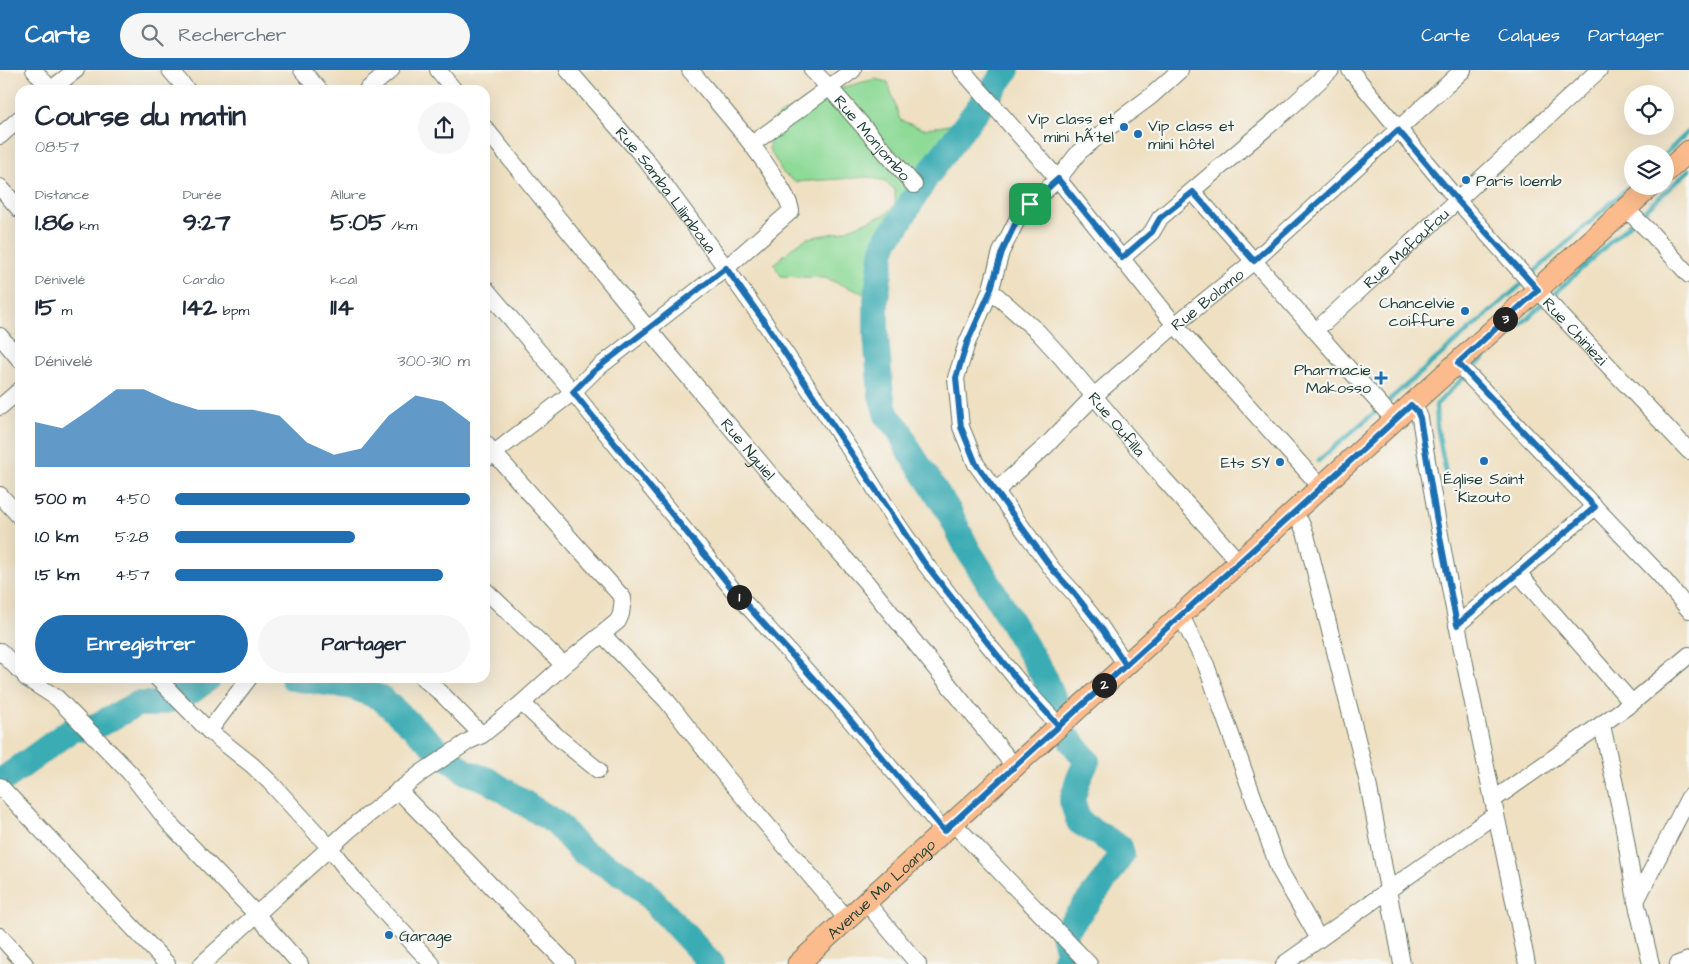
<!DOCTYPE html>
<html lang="fr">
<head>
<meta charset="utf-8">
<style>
	:root { --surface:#fff; --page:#f6f6f7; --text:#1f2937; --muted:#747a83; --accent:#1f6fb2 }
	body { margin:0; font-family:"Architects Daughter",sans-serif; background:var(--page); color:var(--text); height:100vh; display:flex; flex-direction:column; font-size:19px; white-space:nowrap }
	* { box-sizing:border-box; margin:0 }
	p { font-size:16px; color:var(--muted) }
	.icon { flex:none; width:28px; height:28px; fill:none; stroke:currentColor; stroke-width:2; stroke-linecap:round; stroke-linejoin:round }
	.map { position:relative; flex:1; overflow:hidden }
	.panel { position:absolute; left:15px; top:15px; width:475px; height:598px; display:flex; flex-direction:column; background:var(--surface); border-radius:15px; box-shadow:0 5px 20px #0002 }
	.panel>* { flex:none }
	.fabs { position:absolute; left:1624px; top:15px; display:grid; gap:10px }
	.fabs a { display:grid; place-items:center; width:50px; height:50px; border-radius:50%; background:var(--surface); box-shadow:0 5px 20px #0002; font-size:25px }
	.pin { position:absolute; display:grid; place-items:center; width:42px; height:42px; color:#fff; margin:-21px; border-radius:10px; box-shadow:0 2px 8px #0006 }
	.km { position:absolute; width:25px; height:25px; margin:-12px; border-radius:50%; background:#222; color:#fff; font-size:14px; line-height:25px; text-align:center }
	.round { display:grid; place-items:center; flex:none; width:52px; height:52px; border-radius:26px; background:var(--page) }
	.summary { display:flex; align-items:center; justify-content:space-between; height:85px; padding:0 20px }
	h1 { font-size:28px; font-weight:700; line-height:38px }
	.metrics { display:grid; grid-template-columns:repeat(3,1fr); gap:8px; height:85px; padding:5px 20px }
	.metrics div { display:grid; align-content:center }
	.metrics b { font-size:25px; font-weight:700 }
	.metrics small { font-size:14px; font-weight:400 }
	.metrics p { font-size:14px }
	.chart { height:140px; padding:10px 20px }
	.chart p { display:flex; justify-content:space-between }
	.chart svg { width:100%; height:90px; margin-top:5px; fill:var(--accent); opacity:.7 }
	.primary-button { display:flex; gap:10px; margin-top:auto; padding:10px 20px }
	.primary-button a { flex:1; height:58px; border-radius:30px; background:var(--accent); color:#fff; font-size:20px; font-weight:700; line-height:58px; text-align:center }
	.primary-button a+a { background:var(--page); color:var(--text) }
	ul { padding:0 20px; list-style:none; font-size:16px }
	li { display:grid; grid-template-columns:80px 60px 1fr; align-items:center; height:38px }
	li i { height:12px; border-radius:6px; background:var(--accent) }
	header { display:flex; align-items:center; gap:30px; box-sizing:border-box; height:70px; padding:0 25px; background:var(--accent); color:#fff }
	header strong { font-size:24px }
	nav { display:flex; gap:28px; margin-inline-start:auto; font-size:18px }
	.search { width:350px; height:45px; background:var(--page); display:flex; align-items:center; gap:12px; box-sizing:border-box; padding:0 18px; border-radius:28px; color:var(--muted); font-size:19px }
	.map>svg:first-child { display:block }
</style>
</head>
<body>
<header>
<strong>Carte</strong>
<div class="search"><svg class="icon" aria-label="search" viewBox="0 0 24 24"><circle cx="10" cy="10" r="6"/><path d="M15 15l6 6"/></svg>Rechercher</div>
<nav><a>Carte</a><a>Calques</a><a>Partager</a></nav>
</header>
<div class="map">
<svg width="1689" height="894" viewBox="0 0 1689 894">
	<rect width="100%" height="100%" fill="#f6f6f2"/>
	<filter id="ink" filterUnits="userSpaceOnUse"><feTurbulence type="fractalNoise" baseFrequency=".02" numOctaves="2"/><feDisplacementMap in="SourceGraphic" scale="10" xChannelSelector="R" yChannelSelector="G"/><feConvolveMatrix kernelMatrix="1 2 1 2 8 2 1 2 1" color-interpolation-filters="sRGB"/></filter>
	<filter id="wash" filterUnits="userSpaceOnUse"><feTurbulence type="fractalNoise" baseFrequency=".0096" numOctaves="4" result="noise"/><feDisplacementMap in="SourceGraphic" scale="20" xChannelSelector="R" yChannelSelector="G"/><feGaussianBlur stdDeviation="1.12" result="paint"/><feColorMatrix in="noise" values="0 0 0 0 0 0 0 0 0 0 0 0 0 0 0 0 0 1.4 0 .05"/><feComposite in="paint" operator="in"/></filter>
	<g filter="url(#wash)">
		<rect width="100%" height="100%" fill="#efe0c2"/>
		<polygon fill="#8eda97" stroke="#568c66" points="875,9 888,12 900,50 924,59 954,54 951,72 884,176 878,215 867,225 825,208 781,206 774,194 794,176 807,168 841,162 886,144 895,134 895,120 885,111 869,107 795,112 783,103 769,79 770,51 817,24"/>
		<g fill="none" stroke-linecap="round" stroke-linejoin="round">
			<g stroke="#3aacb4" stroke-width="4.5">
				<polyline points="1665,84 1689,61"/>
				<polyline points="1639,146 1689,100"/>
				<polyline points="1532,204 1632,114"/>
				<polyline points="1552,226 1633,151"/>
				<polyline points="1471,300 1543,234"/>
				<polyline points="1389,330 1523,213"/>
				<polyline points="1318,391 1375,342"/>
				<polyline points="1446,404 1437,356 1436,335 1464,307"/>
			</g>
			<g stroke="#3aacb4" stroke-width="26">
				<polyline points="1007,0 925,109 896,158 888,167 883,179 876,230 876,265 881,325 887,346 900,361 908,379 948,440 968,480 982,502 1046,610 1055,633"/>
				<polyline points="293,608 353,617 381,628 444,685 466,702 488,710 556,753 581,781 627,807 643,820 712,894"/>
				<polyline points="0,712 74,658 85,659 98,655 137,634 154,634 170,630 181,622 192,621 209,608"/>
				<polyline points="1063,894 1068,882 1063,864 1107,807 1122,784 1120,777 1079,752 1072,731 1078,710 1087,691 1071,671"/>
			</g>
		</g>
	</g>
	<g filter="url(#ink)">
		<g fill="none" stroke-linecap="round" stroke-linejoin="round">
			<defs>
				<g id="minor">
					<polyline points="34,0 51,20"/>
					<polyline points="170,0 187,20"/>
					<polyline points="302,0 319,20"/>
					<polyline points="438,0 454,20"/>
					<path id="s1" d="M568 0 646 90 726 198 763 250 862 398 894 449 923 491 981 566 1024 618 1059 656"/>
					<path id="s2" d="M812 0 829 17 914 115"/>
					<polyline points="962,0 1058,109 1175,255 1321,417"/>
					<path id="s3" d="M1350 0 1458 131 1537 220 1689 381"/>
					<polyline points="50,20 76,0"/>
					<polyline points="367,20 391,0"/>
					<path id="s4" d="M485 58 648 259 769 403 866 512 1015 697"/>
					<polyline points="0,66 20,48"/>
					<polyline points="752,74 853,0"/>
					<polyline points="0,117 20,140"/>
					<polyline points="1193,122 1394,350"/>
					<polyline points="1626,139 1651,163 1689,205"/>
					<polyline points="1122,188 1152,162 1160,148 1292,36 1331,0"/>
					<polyline points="485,218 573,322 734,521 840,638 944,761"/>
					<path id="s5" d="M990 222 997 226 1038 262 1061 287 1163 408 1239 492"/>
					<path id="s6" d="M1324 253 1599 0"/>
					<polyline points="0,266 20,290"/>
					<polyline points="1457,293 1659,504 1689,540"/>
					<path d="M1411 335 1417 341 1420 348C1449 531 1490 712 1527 894"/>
					<polyline points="0,337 20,320"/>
					<path d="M485 390 573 322 594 301 726 198 791 141C790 131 783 122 778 113 753 72 721 37 690 0"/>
					<path id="s7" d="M997 420 1046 376 1094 326 1175 255 1254 191 1463 0"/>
					<polyline points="0,425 20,447"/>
					<polyline points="1293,442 1301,453 1306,465 1368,713 1402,894"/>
					<polyline points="1518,503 1632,633"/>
					<polyline points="485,520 564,595"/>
					<polyline points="1181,546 1206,595 1279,799 1319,869"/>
					<polyline points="1457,555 1595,437"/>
					<polyline points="603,565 667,631 723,703 847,849"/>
					<polyline points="0,581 20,601"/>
					<polyline points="1126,595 1100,556 1074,523 1053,500 976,394 961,357 956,308 967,273 990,222 1001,182 1017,150 1030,134 1058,109 1079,82 1112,55 1150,27 1180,0"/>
					<polyline points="26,608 57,628 130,703 169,753 256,844 300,894"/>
					<polyline points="157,608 209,661 252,695 270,712 330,778 353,808 432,894"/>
					<polyline points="423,608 441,623 482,665"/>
					<polyline points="522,633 560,669 598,700"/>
					<polyline points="1602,655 1622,747 1636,831 1651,894"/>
					<polyline points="209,661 249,608"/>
					<polyline points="0,716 167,894"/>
					<polyline points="398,720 567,894"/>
					<polyline points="1493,730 1632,633 1689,585"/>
					<polyline points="953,753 1089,894"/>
					<polyline points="1636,831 1689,727"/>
					<polyline points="866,832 918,894"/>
					<polyline points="0,866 25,894"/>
					<polyline points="202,894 349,760 421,703 469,671 482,665 522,633 564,595 618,551 621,544 623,528 485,373"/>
					<polyline points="1284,894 1496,744"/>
					<polyline points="1678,894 1689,890"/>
				</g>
				<g id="major">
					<polyline points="1665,103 1689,81"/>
					<path id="s8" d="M798 894 1651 116"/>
				</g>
			</defs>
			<use href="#minor" stroke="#687666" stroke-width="18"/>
			<use href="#major" stroke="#687666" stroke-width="23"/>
			<use href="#minor" stroke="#fff" stroke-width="16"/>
			<use href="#major" stroke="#fbbb8c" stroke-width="21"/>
		</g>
	</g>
	<g fill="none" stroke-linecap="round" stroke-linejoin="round" filter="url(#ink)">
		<defs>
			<path id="route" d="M1030 134 1017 150 1002 182 990 222 967 273 956 308 961 357 976 394 1053 500 1074 523 1100 556 1126 595 944 761 840 638 734 521 573 322 594 301 726 198 763 250 923 491 982 566 1024 618 1059 656C1176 549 1295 443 1411 335L1417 341 1420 348 1436 446 1457 555 1595 437 1458 293 1538 220 1458 131 1398 60 1254 191 1193 122 1160 148 1152 162 1122 188 1058 109 1030 134"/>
		</defs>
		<use href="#route" stroke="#fff" stroke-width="10"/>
		<use href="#route" stroke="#1f6fb2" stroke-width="6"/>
	</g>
	<g fill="#1f6fb2" stroke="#f6f6f2" stroke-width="2">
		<circle cx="1124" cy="57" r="5"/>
		<circle cx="1138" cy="64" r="5"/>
		<circle cx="1466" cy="110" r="5"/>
		<circle cx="1465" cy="241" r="5"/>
		<path d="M1378.5 300.5h5v5h5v5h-5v5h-5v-5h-5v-5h5z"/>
		<circle cx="1484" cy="391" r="5"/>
		<circle cx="1280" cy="392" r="5"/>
		<circle cx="389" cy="865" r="5"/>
	</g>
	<g text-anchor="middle" stroke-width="4.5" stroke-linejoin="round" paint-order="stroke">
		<g font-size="16" fill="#1f3d34" stroke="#f6f6f2" text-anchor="end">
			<text x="1114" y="54">Vip class et<tspan x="1114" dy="18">mini hÃ´tel</tspan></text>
			<text x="1148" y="61" text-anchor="start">Vip class et<tspan x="1148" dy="18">mini hôtel</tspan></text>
			<text x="1476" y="116" text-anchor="start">Paris loemb</text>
			<text x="1455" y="238">Chancelvie<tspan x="1455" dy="18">coiffure</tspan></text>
			<text x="1371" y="305">Pharmacie<tspan x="1371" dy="18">Makosso</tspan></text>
			<text x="1270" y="398">Ets SY</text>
			<text x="1484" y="414" text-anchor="middle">Église Saint<tspan x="1484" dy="18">Kizouto</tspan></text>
			<text x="399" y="871" text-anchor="start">Garage</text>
		</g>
		<g font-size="16" fill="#1f3d34" stroke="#f6f6f2">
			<text dy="6" stroke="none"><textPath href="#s2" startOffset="91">Rue Monjombo</textPath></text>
			<text dy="6" stroke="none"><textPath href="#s1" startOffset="155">Rue Samba Lilimboua</textPath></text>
			<text dy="6" stroke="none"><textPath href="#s6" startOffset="111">Rue Mafoufou</textPath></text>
			<text dy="6" stroke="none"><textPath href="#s7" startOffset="284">Rue Bolomo</textPath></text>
			<text dy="6" stroke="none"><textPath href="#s3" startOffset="345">Rue Chiniezi</textPath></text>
			<text dy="6" stroke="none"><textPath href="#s5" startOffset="184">Rue Oufilla</textPath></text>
			<text dy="6" stroke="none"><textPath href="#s4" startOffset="415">Rue Nguiel</textPath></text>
			<text dy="6" stroke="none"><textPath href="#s8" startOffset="112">Avenue Ma Loango</textPath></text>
		</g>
	</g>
</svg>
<div class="fabs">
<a><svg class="icon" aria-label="locate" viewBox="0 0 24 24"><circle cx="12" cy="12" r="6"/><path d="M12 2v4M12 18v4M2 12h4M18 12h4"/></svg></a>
<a><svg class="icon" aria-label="layers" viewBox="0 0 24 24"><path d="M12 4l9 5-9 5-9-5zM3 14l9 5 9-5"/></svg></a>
</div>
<div class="pin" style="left:1030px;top:134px;background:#1e9e55"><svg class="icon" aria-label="arrive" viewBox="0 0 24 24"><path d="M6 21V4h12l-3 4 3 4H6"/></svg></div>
<b class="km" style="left:739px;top:527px">1</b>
<b class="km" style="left:1104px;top:615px">2</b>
<b class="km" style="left:1505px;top:249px">3</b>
<section class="panel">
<div class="summary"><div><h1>Course du matin</h1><p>08:57</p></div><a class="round"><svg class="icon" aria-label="share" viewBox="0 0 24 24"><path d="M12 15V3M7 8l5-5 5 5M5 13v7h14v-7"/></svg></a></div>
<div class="metrics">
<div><p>Distance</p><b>1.86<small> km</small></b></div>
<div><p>Durée</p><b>9:27</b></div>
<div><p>Allure</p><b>5:05<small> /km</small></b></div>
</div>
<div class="metrics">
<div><p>Dénivelé</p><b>15<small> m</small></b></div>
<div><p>Cardio</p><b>142<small> bpm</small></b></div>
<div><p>kcal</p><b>114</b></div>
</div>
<div class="chart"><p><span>Dénivelé</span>300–310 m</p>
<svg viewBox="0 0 160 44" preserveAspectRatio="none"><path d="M0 44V22L10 25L20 16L30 6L40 6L50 12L60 16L70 16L80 16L90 19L100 32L110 38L120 35L130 19L140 9L150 12L160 22V44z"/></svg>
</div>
<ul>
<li><b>500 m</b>4:50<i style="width:100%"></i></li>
<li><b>1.0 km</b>5:28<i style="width:61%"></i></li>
<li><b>1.5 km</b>4:57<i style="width:91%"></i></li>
</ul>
<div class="primary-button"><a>Enregistrer</a><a>Partager</a></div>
</section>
</div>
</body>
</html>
